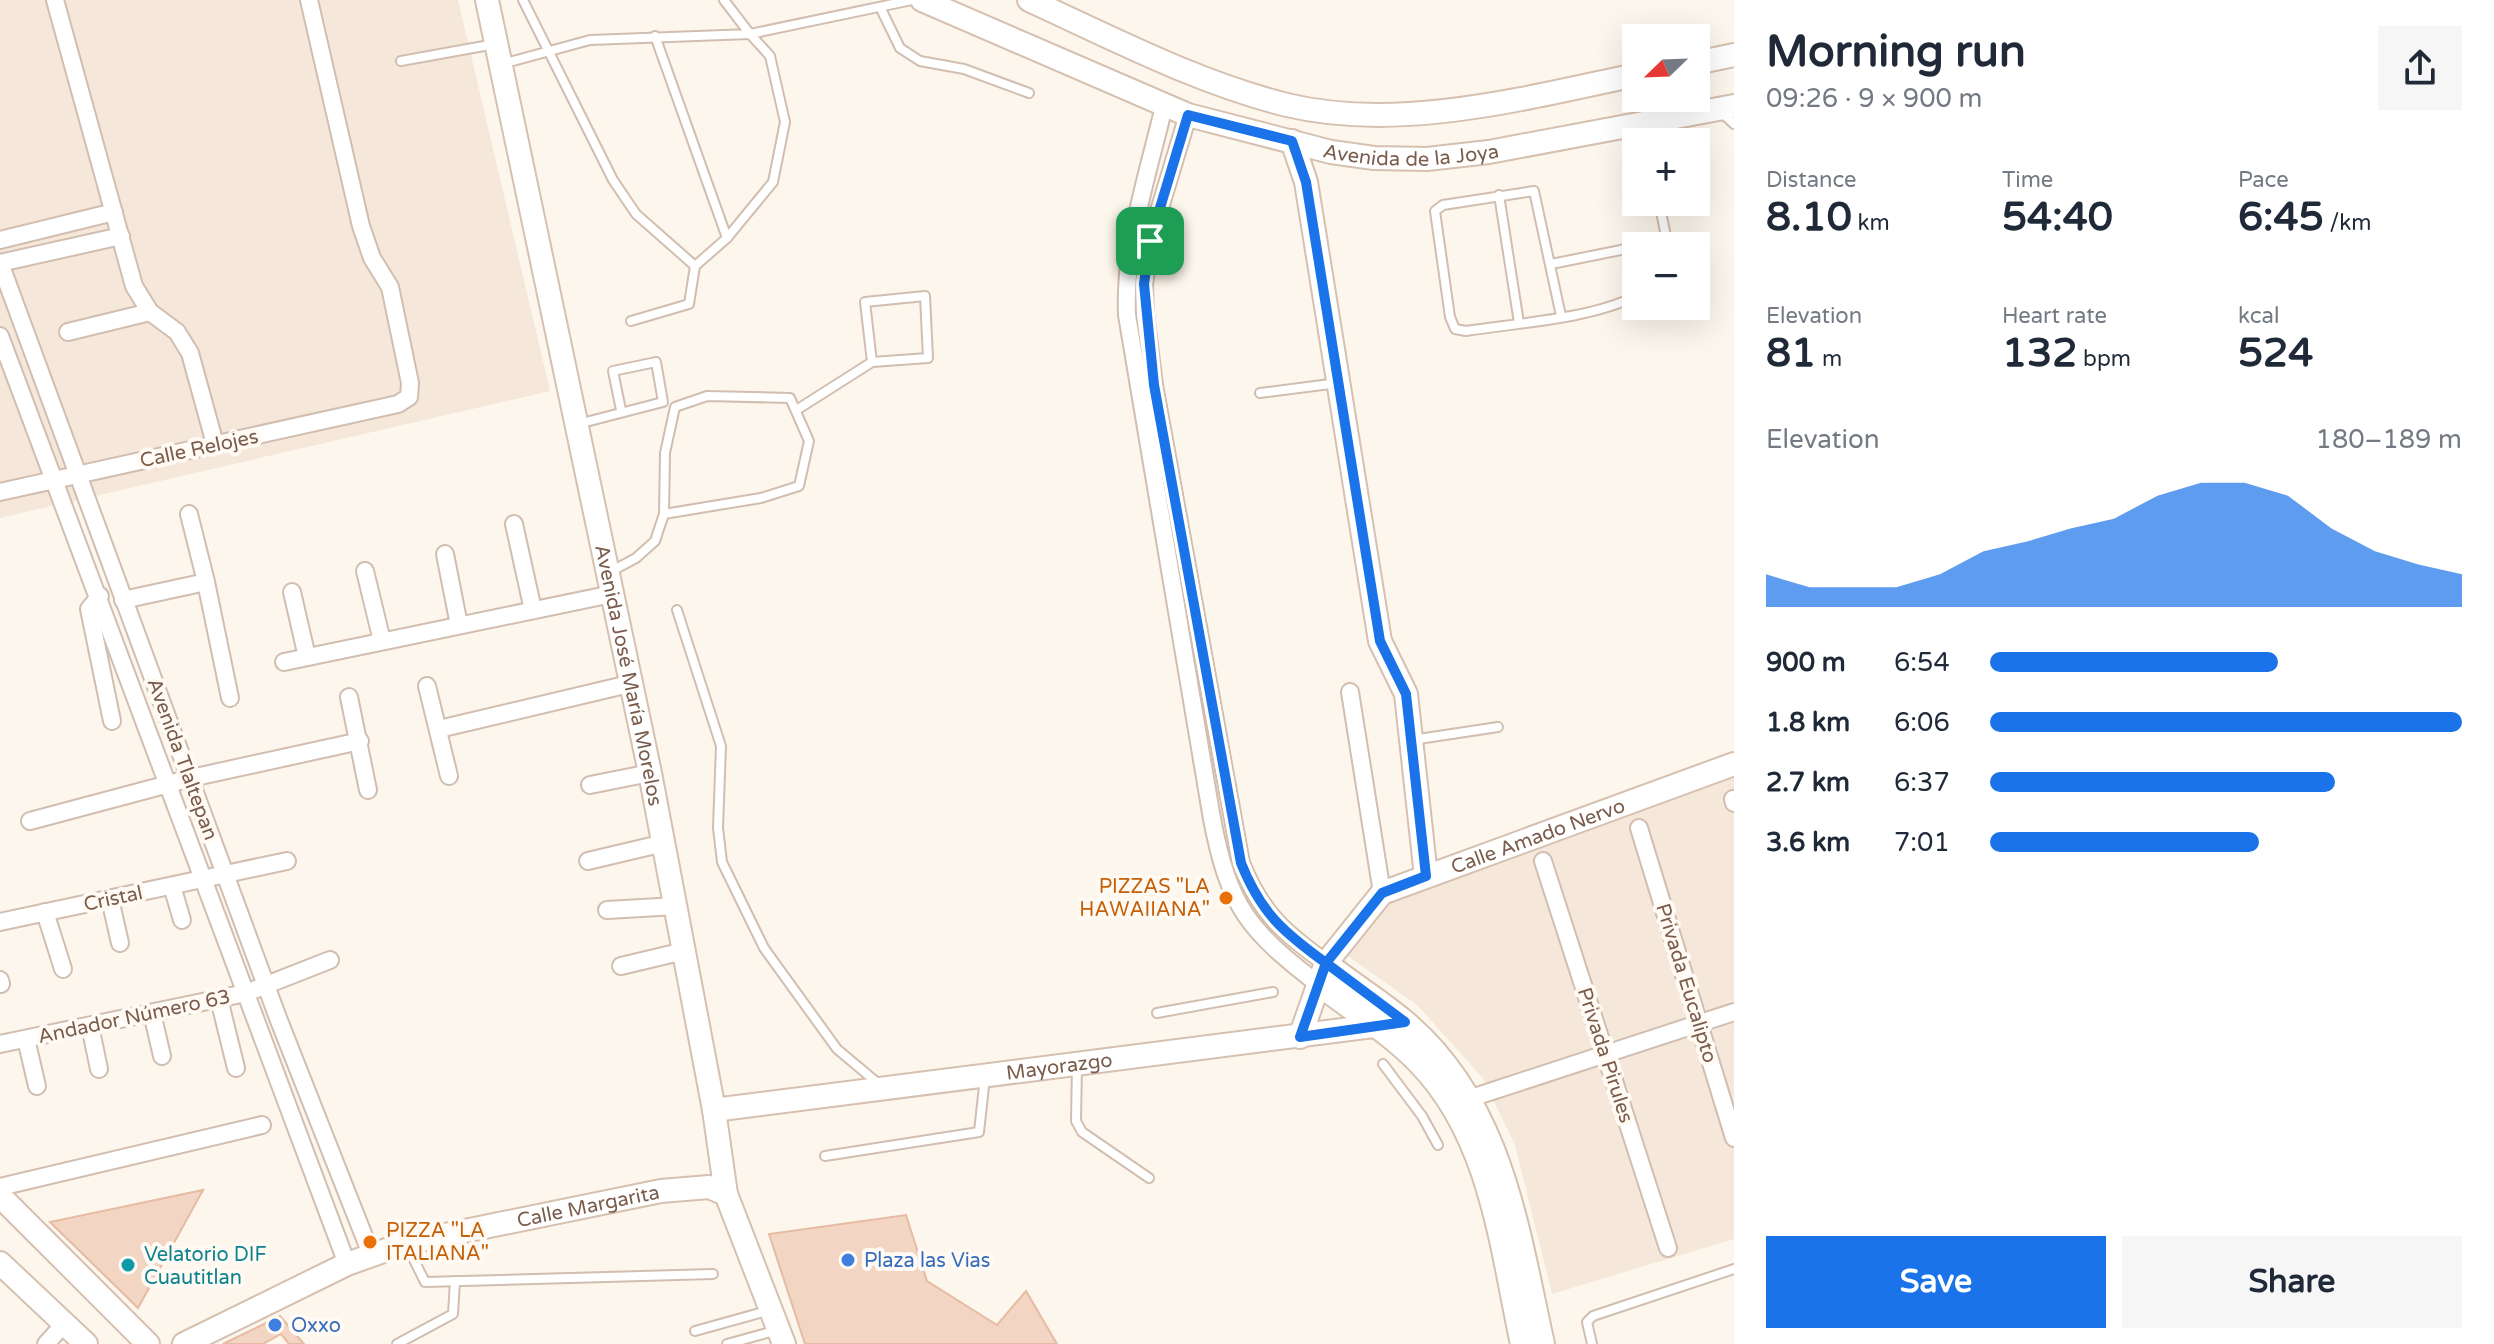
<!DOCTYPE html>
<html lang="en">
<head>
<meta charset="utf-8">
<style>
	:root { --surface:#fff; --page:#f6f6f7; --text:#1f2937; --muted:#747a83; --accent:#1a73e8 }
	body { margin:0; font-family:"Varela Round",sans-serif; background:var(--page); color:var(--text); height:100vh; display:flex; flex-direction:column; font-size:30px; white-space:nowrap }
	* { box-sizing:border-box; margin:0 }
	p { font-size:26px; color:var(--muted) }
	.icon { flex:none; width:44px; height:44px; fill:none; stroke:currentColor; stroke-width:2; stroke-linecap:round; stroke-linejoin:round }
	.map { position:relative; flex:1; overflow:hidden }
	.details { display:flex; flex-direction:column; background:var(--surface); width:760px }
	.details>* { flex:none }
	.needle { width:52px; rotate:247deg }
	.fabs { position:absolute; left:1622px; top:24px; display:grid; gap:16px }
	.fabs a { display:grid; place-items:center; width:88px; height:88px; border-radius:0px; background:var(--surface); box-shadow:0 8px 32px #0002; font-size:40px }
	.pin { position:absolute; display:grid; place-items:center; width:68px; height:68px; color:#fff; margin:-34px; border-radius:16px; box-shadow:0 4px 12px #0006 }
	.round { display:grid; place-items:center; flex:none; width:84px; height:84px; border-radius:0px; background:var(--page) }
	.head { display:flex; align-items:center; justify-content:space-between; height:136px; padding:0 32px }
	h1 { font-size:44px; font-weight:800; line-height:60px }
	.stats { display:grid; grid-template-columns:repeat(3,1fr); gap:12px; height:136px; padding:8px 32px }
	.stats div { display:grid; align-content:center }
	.stats b { font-size:40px; font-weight:800 }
	.stats small { font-size:22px; font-weight:400 }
	.stats p { font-size:22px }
	.chart { height:224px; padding:16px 32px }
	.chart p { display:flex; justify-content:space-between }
	.chart svg { width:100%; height:144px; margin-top:8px; fill:var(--accent); opacity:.7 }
	.action { display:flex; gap:16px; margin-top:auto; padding:16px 32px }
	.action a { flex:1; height:92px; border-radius:0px; background:var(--accent); color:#fff; font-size:32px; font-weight:800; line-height:92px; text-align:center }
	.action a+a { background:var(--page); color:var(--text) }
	ul { padding:0 32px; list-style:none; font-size:26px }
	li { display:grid; grid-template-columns:128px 96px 1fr; align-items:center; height:60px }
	li i { height:20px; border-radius:10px; background:var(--accent) }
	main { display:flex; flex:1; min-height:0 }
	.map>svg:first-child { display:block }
</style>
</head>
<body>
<main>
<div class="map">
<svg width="1734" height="1344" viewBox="0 0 1734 1344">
	<rect width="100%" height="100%" fill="#fdf6ec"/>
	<g fill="#f5e8da">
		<polygon points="0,0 458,0 550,391 0,518"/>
		<polygon points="1734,766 1734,1239 1552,1294 1515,1145 1482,1077 1417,1005 1342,952 1382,893"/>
	</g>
	<g fill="#f3d5c3" stroke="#e6bba3" stroke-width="2">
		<polygon points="203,1190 138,1308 50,1222"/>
		<polygon points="906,1215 927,1281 997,1325 1026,1291 1057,1344 805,1344 769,1234"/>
		<polygon points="280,1316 304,1344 289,1344 281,1334 263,1344 223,1344"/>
	</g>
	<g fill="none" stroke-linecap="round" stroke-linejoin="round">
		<defs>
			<g id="service">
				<polyline points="523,0 613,180 636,214 695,266 727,238 773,182 785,122 770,56 750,34 912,0"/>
				<polyline points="881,9 900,48 920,61 964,69 1029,93"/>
				<polyline points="655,36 727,238"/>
				<polyline points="401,61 495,44"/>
				<polyline points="502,64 590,40 750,34 724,0"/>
				<polyline points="1683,98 1704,105"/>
				<polyline points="1720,111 1734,124"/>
				<polyline points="1642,123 1646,142"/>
				<polyline points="1499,195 1519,323"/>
				<polyline points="1659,202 1668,246"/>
				<polyline points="1640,246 1667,241"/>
				<polyline points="1551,264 1636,247"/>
				<path d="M1561 316 1534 191 1443 205 1435 211 1450 317 1455 329 1466 331C1518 323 1590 319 1636 296"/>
				<polyline points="631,321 689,304 695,266"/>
				<polyline points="1260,393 1338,383"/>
				<polyline points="798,409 872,362 865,302 925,296 928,358 872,362"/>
				<polyline points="578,424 663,402 656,362 613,371 621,410"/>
				<polyline points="608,573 636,558 655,541 664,514 665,453 675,407 707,396 790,398 809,441 799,486 761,498 664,514"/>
				<polyline points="677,610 721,746 718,828 722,862 764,948 837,1049 880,1085"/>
				<polyline points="1412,740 1498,727"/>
				<polyline points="1157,1013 1273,992"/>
				<polyline points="1383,1064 1422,1116 1438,1145"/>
				<polyline points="1077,1065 1076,1121 1082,1132 1149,1178"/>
				<polyline points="825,1156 979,1132 985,1077"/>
				<polyline points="406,1244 425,1282 713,1274"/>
				<polyline points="695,1331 767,1311"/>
				<polyline points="397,1344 453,1314 455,1281"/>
				<polyline points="727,1344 778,1330"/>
				<polyline points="1592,1344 1587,1322 1593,1316 1734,1269"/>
			</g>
			<g id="minor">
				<polyline points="55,0 134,286 150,312 177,332 190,353 215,444"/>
				<path d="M1164 106C1148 174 1124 244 1127 315L1212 819C1229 907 1248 930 1318 984"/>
				<path d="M1188 115 1150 241 1144 284 1145 314 1154 385 1241 863C1261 913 1283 932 1326 963"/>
				<polyline points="121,236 0,263 278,1018 371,1254"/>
				<polyline points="0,240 114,212"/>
				<polyline points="68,332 150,312"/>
				<polyline points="0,336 347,1264"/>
				<polyline points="0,492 398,404 409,397 410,383 390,287 372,258 361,226 309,0"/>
				<polyline points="514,524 533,610"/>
				<polyline points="445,554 459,625"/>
				<polyline points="365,571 382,641"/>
				<polyline points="206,582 230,698"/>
				<polyline points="292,592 307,657"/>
				<polyline points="100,596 89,609 112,721"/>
				<polyline points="123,600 206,582 189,514"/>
				<polyline points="284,662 612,594"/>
				<polyline points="427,686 449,776"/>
				<polyline points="1350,692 1382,893"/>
				<polyline points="349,697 368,790"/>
				<polyline points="439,729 629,684"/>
				<polyline points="590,785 650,773"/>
				<polyline points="1733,799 1734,803"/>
				<polyline points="30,821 191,778 360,741"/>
				<polyline points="1639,828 1734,1138"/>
				<polyline points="588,861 664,843"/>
				<polyline points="1543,861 1668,1248"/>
				<polyline points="172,886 182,920"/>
				<polyline points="110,899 120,943"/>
				<polyline points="607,910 676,906"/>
				<polyline points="45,912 63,969"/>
				<polyline points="0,922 287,861"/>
				<polyline points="621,966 684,951"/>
				<polyline points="0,980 1,984"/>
				<polyline points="219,999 236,1068"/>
				<polyline points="152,1013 162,1056"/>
				<polyline points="90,1026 99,1069"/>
				<polyline points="26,1039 37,1086"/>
				<polyline points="0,1044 246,993 330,960"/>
				<polyline points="1471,1098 1734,1012"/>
				<polyline points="0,1187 262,1125"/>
				<polyline points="46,1344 64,1324"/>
			</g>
			<g id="secondary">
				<path id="s1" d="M487 0 650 773 714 1110 726 1194 784 1344"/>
				<path id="s2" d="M922 0 1188 115 1331 152 1374 158 1427 159 1489 152 1734 106"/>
				<path d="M1029 0C1112 38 1198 83 1287 105 1399 132 1526 98 1636 75"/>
				<polyline points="1696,63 1734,55"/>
				<polyline points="1292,141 1306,182 1380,641 1406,694 1426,876"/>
				<path d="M1326 963C1351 983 1379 1000 1404 1021 1502 1103 1517 1227 1543 1344"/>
				<path d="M1318 984C1351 1009 1390 1033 1419 1063 1491 1137 1501 1247 1522 1344"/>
				<path id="s3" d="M1300 1037 1326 963 1382 893 1734 764"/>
				<path id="s4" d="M714 1110 1405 1022"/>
				<polyline points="0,1196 148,1344"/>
				<polyline points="0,1263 86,1344"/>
				<path id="s5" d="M184 1344 347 1264 406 1243 661 1191 709 1187 726 1194"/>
			</g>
		</defs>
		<use href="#service" stroke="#d1beb0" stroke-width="12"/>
		<use href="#minor" stroke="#d1beb0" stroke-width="20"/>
		<use href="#secondary" stroke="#d6c0b0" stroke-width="26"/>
		<use href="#service" stroke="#fff" stroke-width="8"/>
		<use href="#minor" stroke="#fff" stroke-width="16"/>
		<use href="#secondary" stroke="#fff" stroke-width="22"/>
	</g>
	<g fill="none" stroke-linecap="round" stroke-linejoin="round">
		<defs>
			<path id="route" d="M1150 241 1144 284 1154 385 1241 863C1261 913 1283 932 1326 963L1300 1037 1405 1022 1326 963 1382 893 1426 876 1406 694 1380 641 1306 182 1292 141 1188 115 1150 241"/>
		</defs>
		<use href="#route" stroke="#fff" stroke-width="16"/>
		<use href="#route" stroke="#1a73e8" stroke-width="10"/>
	</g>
	<g fill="#e8710a" stroke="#fffaf3" stroke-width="3">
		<circle cx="1226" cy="898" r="8"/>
		<circle cx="370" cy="1242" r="8"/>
	</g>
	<g fill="#3f7fe0" stroke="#fffaf3" stroke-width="3">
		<circle cx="848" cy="1260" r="8"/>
		<circle cx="275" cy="1325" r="8"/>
	</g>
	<circle fill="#0f9aa8" stroke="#fffaf3" stroke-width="3" cx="128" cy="1265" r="8"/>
	<g text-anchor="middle" stroke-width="8" stroke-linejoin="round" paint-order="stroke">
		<g font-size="20" fill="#7a5c4d" stroke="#fffaf3">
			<text dy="7" stroke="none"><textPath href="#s2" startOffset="518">Avenida de la Joya</textPath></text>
			<text transform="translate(199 448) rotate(-12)" y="7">Calle Relojes</text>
			<text dy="7" stroke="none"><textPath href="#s1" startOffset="690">Avenida José María Morelos</textPath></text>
			<text transform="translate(183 759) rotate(70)" y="7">Avenida Tlaltepan</text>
			<text dy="7" stroke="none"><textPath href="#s3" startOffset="334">Calle Amado Nervo</textPath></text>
			<text transform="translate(113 898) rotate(-12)" y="7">Cristal</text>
			<text transform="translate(1687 983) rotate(73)" y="7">Privada Eucalipto</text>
			<text transform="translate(134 1016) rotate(-12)" y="7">Andador Número 63</text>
			<text transform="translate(1606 1055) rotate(72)" y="7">Privada Pirules</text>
			<text dy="7" stroke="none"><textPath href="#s4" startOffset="348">Mayorazgo</textPath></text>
			<text dy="7" stroke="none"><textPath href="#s5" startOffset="430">Calle Margarita</textPath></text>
		</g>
		<g font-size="20" fill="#c56008" stroke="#fffaf3" text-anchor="end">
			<text x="1210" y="893">PIZZAS "LA<tspan x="1210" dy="23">HAWAIIANA"</tspan></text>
			<text x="386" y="1237" text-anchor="start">PIZZA "LA<tspan x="386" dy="23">ITALIANA"</tspan></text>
		</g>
		<g font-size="20" fill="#0d838f" stroke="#fffaf3" text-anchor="start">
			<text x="144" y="1261">Velatorio DIF<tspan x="144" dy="23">Cuautitlan</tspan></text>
		</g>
		<g font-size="20" fill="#366cbe" stroke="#fffaf3" text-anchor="start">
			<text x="864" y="1267">Plaza las Vias</text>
			<text x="291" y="1332">Oxxo</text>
		</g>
	</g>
</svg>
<div class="fabs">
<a><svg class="needle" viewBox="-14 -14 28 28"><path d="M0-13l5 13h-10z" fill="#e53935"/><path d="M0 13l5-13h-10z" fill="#747a83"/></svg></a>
<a>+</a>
<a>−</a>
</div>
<div class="pin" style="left:1150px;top:241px;background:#1e9e55"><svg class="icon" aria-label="arrive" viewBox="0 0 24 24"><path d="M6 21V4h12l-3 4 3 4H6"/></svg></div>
</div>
<section class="details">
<div class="head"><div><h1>Morning run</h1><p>09:26 · 9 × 900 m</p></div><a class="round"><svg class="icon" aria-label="share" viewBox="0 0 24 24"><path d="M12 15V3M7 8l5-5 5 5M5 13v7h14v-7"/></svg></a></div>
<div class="stats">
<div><p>Distance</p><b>8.10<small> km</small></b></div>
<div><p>Time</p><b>54:40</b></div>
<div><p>Pace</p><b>6:45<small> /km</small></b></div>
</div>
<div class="stats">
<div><p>Elevation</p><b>81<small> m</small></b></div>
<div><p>Heart rate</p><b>132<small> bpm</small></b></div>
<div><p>kcal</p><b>524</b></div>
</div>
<div class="chart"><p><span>Elevation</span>180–189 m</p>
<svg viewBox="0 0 160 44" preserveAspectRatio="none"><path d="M0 44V34L10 38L20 38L30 38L40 34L50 27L60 24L70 20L80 17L90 10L100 6L110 6L120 10L130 20L140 27L150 31L160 34V44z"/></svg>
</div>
<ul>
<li><b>900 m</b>6:54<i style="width:61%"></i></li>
<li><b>1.8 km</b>6:06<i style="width:100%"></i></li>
<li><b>2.7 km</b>6:37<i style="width:73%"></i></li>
<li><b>3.6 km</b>7:01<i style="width:57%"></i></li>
</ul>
<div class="action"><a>Save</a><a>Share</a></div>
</section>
</main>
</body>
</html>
